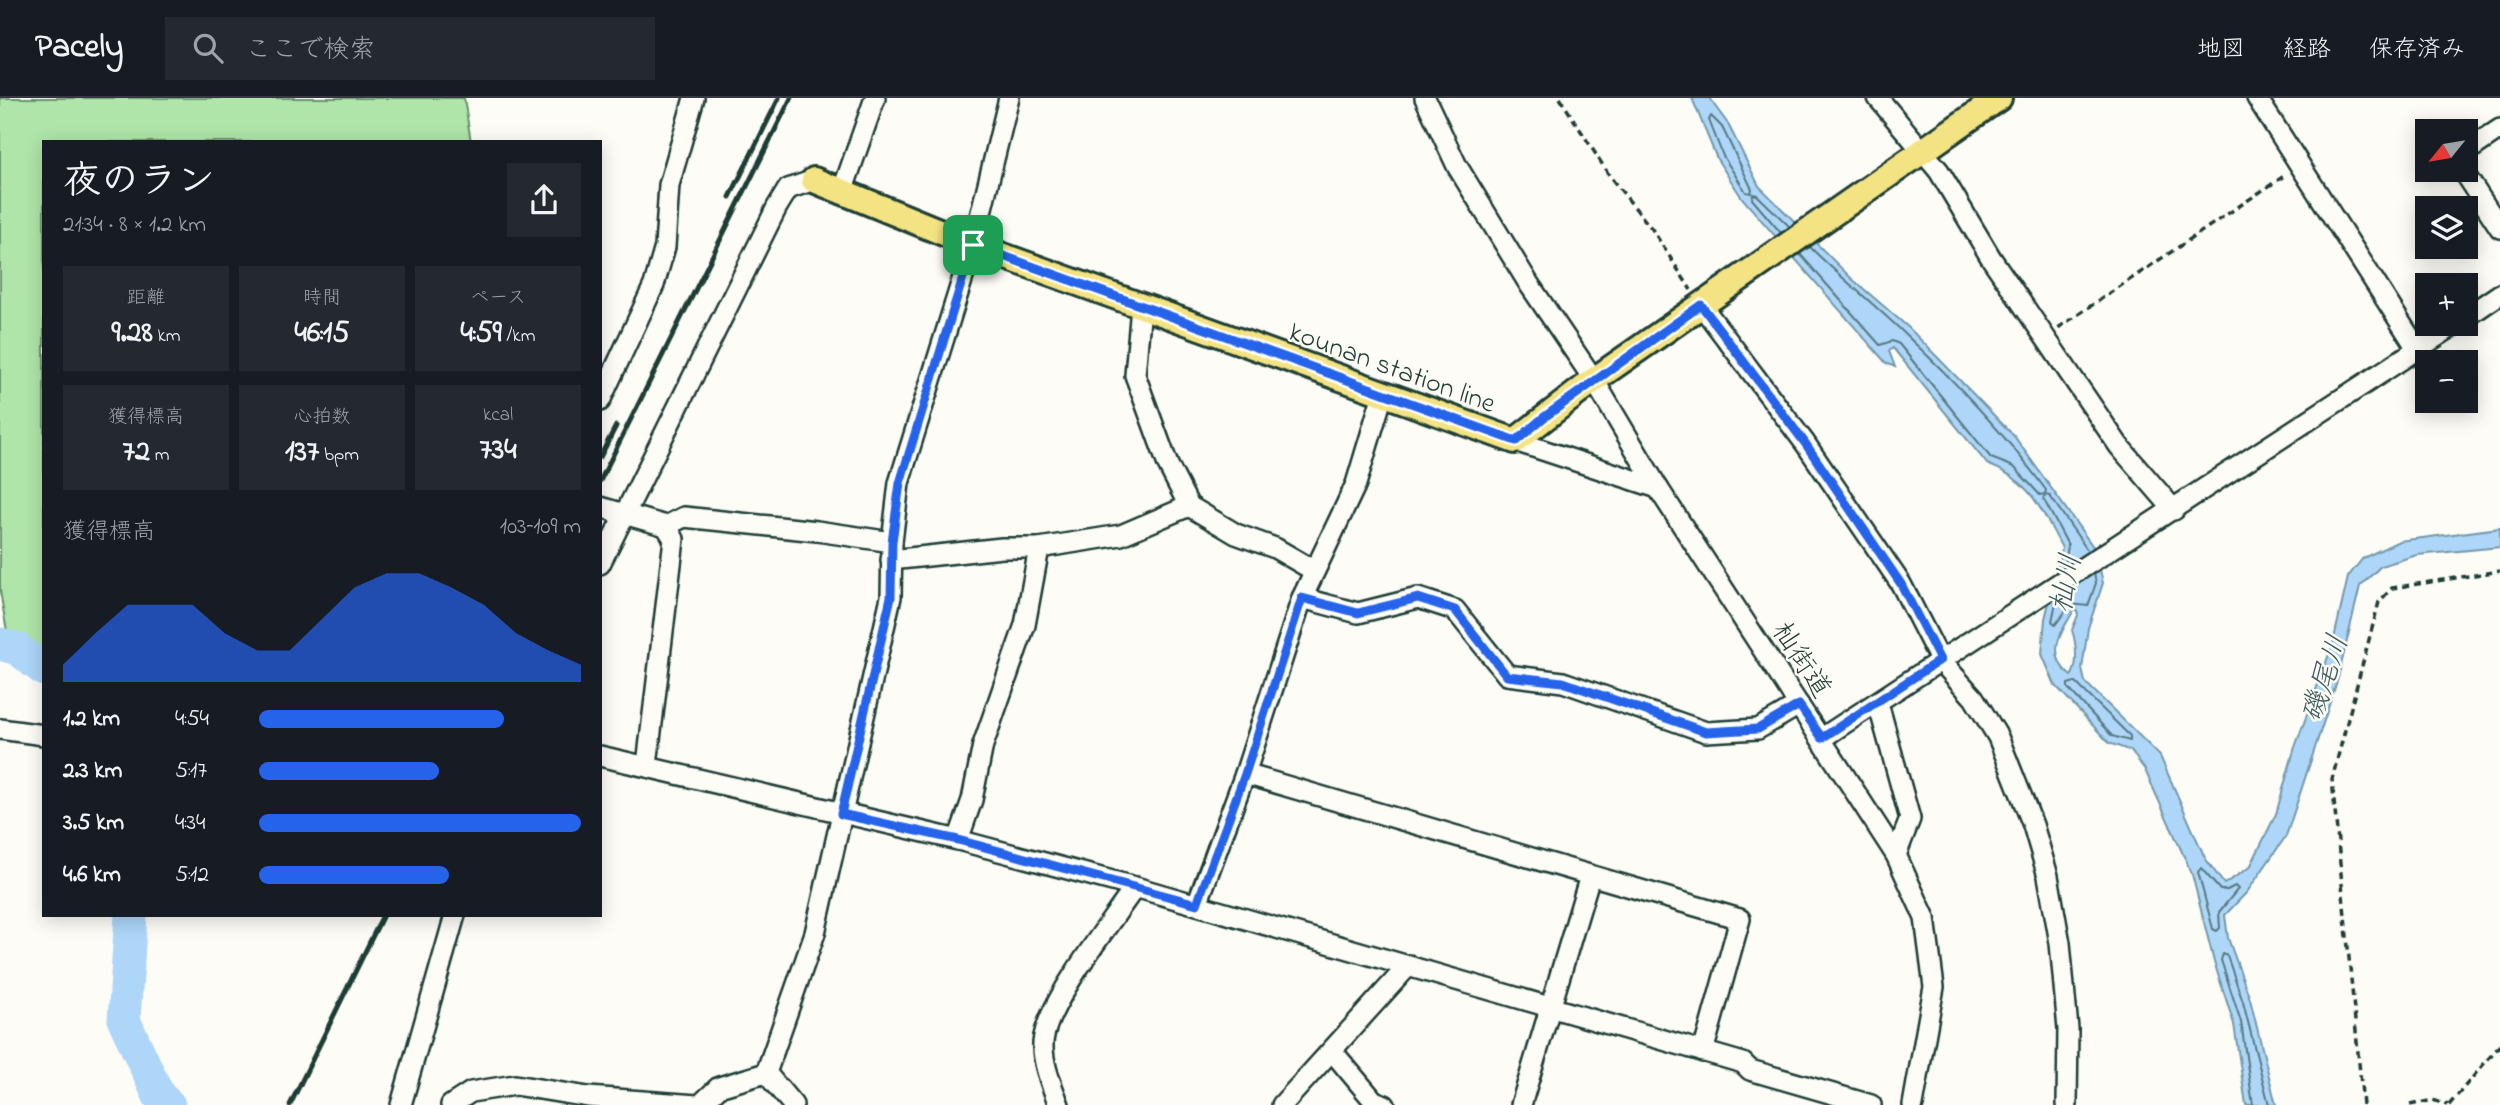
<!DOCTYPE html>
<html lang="ja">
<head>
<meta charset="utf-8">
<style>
	:root { --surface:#171b24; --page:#242831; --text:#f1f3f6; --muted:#9ea1a6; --line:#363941; --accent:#2563eb }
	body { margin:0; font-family:"Indie Flower","Klee One",sans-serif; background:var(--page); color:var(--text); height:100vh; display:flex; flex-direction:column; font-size:26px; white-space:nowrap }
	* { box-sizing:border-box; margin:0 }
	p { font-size:23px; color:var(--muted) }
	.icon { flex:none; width:38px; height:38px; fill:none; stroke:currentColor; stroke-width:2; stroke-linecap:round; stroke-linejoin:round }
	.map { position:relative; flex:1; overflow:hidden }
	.side { position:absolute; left:42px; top:42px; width:560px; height:777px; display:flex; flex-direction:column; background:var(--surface); border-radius:0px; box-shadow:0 4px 18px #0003 }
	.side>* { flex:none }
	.needle { width:46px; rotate:240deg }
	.fabs { position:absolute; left:2415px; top:21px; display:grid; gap:14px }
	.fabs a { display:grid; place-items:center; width:63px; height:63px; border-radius:0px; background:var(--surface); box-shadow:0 4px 18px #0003; font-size:35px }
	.pin { position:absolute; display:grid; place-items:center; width:60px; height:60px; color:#fff; margin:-30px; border-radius:14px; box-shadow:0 4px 10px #0006 }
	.round { display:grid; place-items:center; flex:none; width:74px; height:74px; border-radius:0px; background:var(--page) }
	.overview { display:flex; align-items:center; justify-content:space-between; height:119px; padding:0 21px }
	h1 { font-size:38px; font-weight:700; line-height:52px }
	.metrics { display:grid; grid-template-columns:repeat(3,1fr); gap:10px; height:119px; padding:7px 21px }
	.metrics div { display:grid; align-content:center; border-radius:0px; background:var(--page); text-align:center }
	.metrics b { font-size:30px; font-weight:700 }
	.metrics small { font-size:19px; font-weight:400 }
	.metrics p { font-size:19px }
	.chart { height:196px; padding:14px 21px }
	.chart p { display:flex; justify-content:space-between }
	.chart svg { width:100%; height:126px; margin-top:7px; fill:var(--accent); opacity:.7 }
	ul { padding:0 21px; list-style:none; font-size:23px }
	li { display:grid; grid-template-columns:112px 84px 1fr; align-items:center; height:52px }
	li i { height:18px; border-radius:9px; background:var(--accent) }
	header { display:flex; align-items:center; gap:42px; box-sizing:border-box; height:98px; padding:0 35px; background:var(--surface); border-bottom:2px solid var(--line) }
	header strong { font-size:33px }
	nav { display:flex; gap:38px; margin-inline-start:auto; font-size:24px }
	.search { width:490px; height:63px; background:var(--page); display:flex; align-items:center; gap:18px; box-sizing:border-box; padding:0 24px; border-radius:0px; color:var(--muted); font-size:26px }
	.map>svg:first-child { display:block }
</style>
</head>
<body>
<header>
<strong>Pacely</strong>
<div class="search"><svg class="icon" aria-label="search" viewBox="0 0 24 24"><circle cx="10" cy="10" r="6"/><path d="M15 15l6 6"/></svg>ここで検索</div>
<nav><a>地図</a><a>経路</a><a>保存済み</a></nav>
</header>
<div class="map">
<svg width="2500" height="1007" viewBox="0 0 2500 1007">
	<rect width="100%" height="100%" fill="#fdfcf7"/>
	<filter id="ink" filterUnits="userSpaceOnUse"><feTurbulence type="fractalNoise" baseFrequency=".0143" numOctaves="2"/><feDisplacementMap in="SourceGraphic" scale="14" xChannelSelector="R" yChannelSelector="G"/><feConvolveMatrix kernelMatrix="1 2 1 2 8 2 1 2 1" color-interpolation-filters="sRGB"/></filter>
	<g filter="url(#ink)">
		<polygon fill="#afe5a8" stroke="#67916e" stroke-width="2" points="0,0 464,0 471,44 44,44 44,584 24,576 10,551 0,493"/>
		<path fill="#add6f8" stroke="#7499aa" stroke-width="2" fill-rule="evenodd" d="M1692 0H1709L1728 26 1759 88 1851 180 1909 230 2014 338 2096 453 2103 485 2088 530 2082 571 2085 584 2160 658 2205 760 2224 786 2250 769 2276 716 2294 652 2333 545 2348 479 2363 460 2399 443 2500 430V449L2417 457 2381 468 2360 488 2338 580 2286 738 2247 794 2225 817 2228 840 2250 901 2276 1007H2246L2234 926 2214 864 2192 776 2145 672 2131 653 2109 645 2055 587 2042 556 2045 521 2062 450C2041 411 2031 382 1987 366L1893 250 1889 253 1895 269 1886 265 1742 100 1717 61ZM2076 509 2078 517 2072 532C2076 544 2079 568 2071 578 2044 556 2062 532 2076 509Z"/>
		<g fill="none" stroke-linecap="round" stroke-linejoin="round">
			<g stroke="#587a82" stroke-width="2">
				<polygon points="1711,18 1722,29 1752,91 1751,95 1746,94 1723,58 1709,22"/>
				<polyline points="1781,135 1752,101 1753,96 1757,97 1790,129"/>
				<path d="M1800 156 1880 247 1892 243 1899 246 1991 360 2014 369 2040 397 2045 396 2046 392C2004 335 1956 284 1905 236 1874 206 1840 179 1810 149"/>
				<polyline points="2065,468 2068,447 2044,402 2045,397 2050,398 2088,453"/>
				<polyline points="2057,500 2052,523 2055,527 2071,506 2088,508 2096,485 2094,476"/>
				<polygon points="2075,584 2130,638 2130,643 2112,638 2068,590 2068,586"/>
				<polygon points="2201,770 2220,792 2227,792 2235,788 2238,791 2219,814 2220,830 2217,833 2213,831 2198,774"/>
				<polyline points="2253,1007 2241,924 2221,862 2223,856 2227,858 2243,904 2269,1007"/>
			</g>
			<g stroke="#add6f8" stroke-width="33">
				<polyline points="0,546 18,551 44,572"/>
				<polyline points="131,817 124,922 159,998 169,1007"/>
			</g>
			<defs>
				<g id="minor">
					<polyline points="1425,0 1457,68 1529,186 1594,282 1658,390 1896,757 1925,820 1934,889 1913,1007"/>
					<polyline points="1878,0 1939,73 1991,160 2119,348 2174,412"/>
					<polyline points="2257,0 2418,252"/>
					<polyline points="2466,54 2500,31"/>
					<polyline points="2462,72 2500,130"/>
					<polyline points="842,94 875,0"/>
					<polyline points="1701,207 1805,345 1901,486 1940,562 1974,600 1998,639 2033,727 2048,778 2060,845 2068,931 2067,1007"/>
					<polyline points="1141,208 1135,277 1168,367 1189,408 1236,436 1275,450 1313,472"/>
					<polyline points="2466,219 2500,196"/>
					<polyline points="600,303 654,187 665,149 669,87 694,0"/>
					<polyline points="1515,343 1658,390"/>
					<polyline points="600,409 666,428 674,441 647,667"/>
					<polyline points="666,428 684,419 817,433 892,444"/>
					<polyline points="891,462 1002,450 1039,450 1121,437 1189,408"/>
					<polyline points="600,466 777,109 788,91 814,82"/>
					<polyline points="1302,500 1358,515 1418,500 1455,512 1507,577 1563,584 1706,634 1758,631 1799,607"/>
					<polyline points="1878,605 1910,721 1896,757"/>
					<polyline points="0,631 44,637"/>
					<polyline points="1822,640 2456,226"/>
					<polyline points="600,658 958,742 1135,789 1743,965 1750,972 1871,1007"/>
					<polyline points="1245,676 1740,821 1703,954"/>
					<polyline points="958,742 972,702 983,647 1025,527 1039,450"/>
					<polyline points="1197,806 1245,676 1302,500 1356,386 1383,296"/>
					<polyline points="1333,954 1374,1003 1385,1007"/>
					<polyline points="766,975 793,1007"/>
					<polyline points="401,1007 455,817"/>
					<polyline points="451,1007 471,994 515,987 588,999 697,1007"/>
					<polyline points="700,1007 719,989 766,975 815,835 891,499 892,444 899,385 973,147 1009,0"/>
					<path d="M1059 1007C1052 988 1042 965 1043 945 1045 907 1112 823 1135 789"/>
					<polyline points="1282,1007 1409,867"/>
					<polyline points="1521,1007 1590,778"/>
				</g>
				<polyline id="major" points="814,82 973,147 1515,343 1594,282 1999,0"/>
			</defs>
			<use href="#minor" stroke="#1f3d34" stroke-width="24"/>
			<use href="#major" stroke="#1f3d34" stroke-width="30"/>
			<g stroke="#1f3d34" stroke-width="3.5" stroke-dasharray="7 5" stroke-linecap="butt">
				<polyline points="1560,0 1611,80 1652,131 1691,192"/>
				<polyline points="2058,230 2284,78"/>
				<polyline points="2363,1007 2332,681 2379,504 2392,490 2500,473"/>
				<polyline points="2410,1007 2433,1002 2448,1007"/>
				<polyline points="2449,1007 2500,947"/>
			</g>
			<use href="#minor" stroke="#fdfcf7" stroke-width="19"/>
			<use href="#major" stroke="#f4e382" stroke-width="24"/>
			<g stroke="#1f3d34" stroke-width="5">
				<polyline points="730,99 779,0"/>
				<polyline points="600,359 616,328"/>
				<polyline points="600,383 791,0"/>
				<polyline points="290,1007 383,817"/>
			</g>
		</g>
	</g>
	<g fill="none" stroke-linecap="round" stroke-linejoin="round" filter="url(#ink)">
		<defs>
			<polygon id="route" points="973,147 1516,343 1543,320 1701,207 1805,345 1901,486 1940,562 1822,640 1799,607 1758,631 1706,634 1563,584 1507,578 1455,512 1418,500 1358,515 1302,500 1245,676 1197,806 958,742 841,716 891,499 892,444 900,385"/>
		</defs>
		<use href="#route" stroke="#fff" stroke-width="14"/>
		<use href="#route" stroke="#2563eb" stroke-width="9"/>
	</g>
	<g text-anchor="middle" stroke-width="5" stroke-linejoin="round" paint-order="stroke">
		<g font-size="28" fill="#1f3d34" stroke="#fdfcf7">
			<text transform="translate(1393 268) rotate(20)" y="10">kounan station line</text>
			<text transform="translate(1803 561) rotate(57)" y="10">杣街道</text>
		</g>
		<g font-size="30" font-style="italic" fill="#3b5c5b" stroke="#fdfcf7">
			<text transform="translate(2065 485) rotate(-79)" y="10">杣川</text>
			<text transform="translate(2324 580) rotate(-72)" y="10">磯尾川</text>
		</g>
	</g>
</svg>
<div class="fabs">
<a><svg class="needle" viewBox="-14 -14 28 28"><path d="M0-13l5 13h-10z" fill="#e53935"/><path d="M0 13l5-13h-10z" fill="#9ea1a6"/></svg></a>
<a><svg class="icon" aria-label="layers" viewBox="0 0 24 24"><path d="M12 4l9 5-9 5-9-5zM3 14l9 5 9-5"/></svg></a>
<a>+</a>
<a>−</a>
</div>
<div class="pin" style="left:973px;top:147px;background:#1e9e55"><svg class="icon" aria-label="arrive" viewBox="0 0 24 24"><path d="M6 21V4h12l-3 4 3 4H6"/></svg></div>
<section class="side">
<div class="overview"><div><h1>夜のラン</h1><p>21:34 · 8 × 1.2 km</p></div><a class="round"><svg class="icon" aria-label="share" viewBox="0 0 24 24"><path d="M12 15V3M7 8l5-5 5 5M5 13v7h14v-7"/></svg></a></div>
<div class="metrics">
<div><p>距離</p><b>9.28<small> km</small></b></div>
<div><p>時間</p><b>46:15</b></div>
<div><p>ペース</p><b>4:59<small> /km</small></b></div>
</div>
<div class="metrics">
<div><p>獲得標高</p><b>72<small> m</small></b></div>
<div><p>心拍数</p><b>137<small> bpm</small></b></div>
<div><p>kcal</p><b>734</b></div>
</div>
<div class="chart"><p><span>獲得標高</span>103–109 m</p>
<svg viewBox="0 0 160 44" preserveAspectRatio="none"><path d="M0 44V38L10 27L20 17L30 17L40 17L50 27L60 33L70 33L80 22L90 11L100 6L110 6L120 11L130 17L140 27L150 33L160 38V44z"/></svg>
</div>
<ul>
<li><b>1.2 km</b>4:54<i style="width:76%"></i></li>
<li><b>2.3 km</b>5:17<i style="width:56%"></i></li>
<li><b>3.5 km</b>4:34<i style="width:100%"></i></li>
<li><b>4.6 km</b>5:12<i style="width:59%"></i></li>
</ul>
</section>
</div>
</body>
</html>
